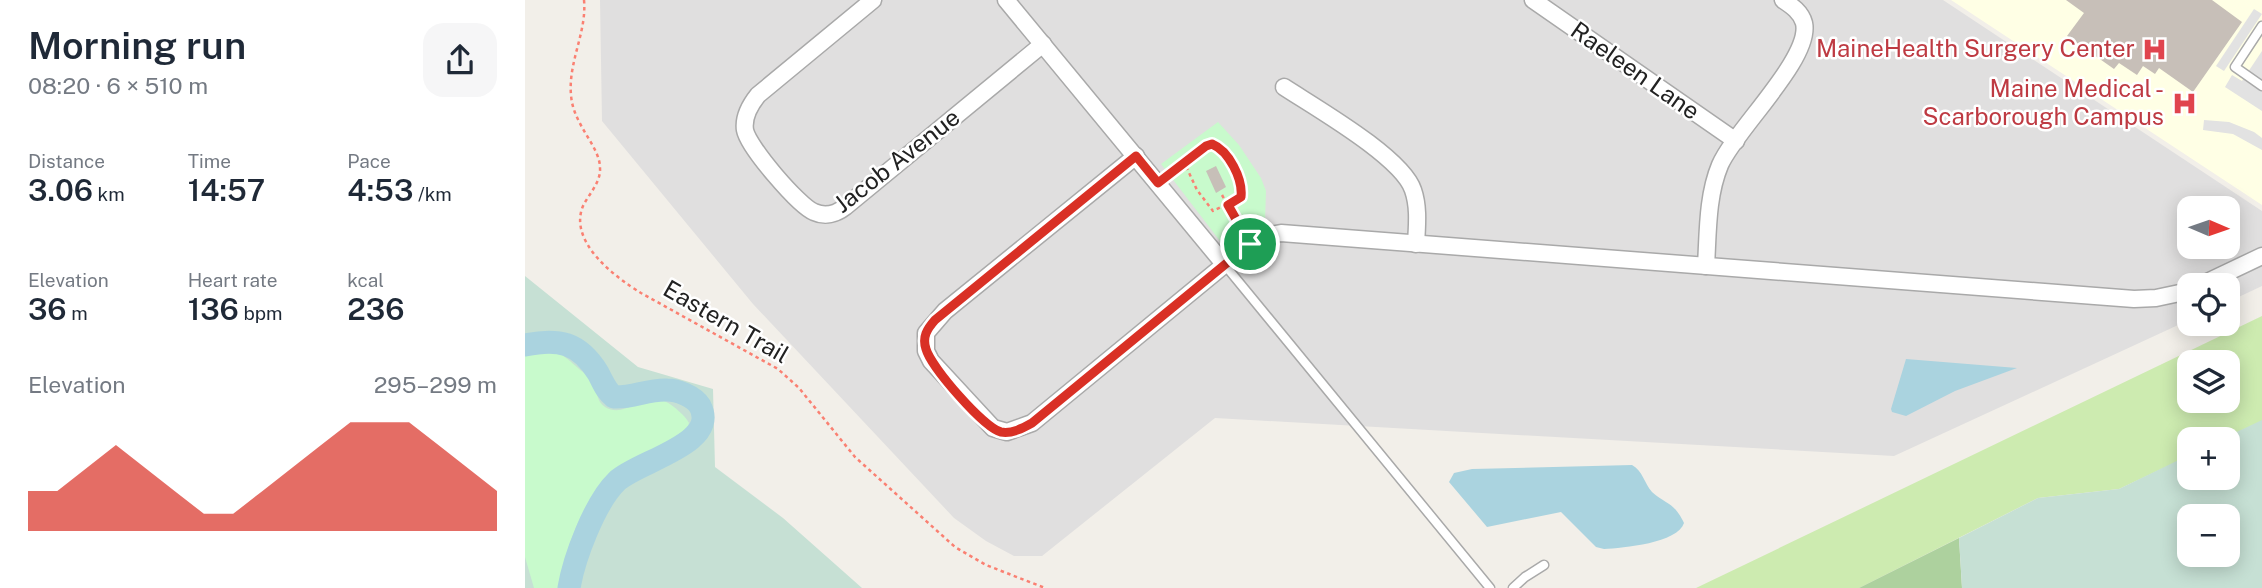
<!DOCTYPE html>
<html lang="en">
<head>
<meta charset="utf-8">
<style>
	:root { --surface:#fff; --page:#f6f6f7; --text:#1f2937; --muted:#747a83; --accent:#d93025 }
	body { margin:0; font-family:"Public Sans",sans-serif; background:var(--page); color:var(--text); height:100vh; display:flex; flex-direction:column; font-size:26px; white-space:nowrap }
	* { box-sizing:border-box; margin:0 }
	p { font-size:23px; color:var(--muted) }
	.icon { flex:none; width:38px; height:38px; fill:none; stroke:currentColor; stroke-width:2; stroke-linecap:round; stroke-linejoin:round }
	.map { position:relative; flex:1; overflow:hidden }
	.side { display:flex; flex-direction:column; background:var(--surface); width:525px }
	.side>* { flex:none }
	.needle { width:46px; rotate:92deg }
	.fabs { position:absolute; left:1652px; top:196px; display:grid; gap:14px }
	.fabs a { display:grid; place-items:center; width:63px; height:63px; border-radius:14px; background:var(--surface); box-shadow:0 4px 18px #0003; font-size:35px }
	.pin { position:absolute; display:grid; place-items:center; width:60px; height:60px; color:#fff; margin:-30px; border:4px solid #fff; border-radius:50%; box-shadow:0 2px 7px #0007 }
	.round { display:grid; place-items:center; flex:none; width:74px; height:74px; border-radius:21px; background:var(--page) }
	.overview { display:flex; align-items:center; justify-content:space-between; height:119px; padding:0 28px }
	h1 { font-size:38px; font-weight:600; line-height:52px }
	.metrics { display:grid; grid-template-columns:repeat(3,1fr); gap:10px; height:119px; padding:7px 28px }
	.metrics div { display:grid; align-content:center }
	.metrics b { font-size:30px; font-weight:600 }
	.metrics small { font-size:19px; font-weight:400 }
	.metrics p { font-size:19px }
	.chart { height:196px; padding:14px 28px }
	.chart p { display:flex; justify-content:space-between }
	.chart svg { width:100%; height:126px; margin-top:7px; fill:var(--accent); opacity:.7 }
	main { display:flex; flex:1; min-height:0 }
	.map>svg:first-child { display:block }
</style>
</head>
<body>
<main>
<section class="side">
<div class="overview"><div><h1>Morning run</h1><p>08:20 · 6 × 510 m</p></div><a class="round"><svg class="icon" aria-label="share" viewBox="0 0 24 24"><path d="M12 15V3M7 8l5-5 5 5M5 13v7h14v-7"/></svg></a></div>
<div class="metrics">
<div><p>Distance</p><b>3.06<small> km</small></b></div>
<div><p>Time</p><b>14:57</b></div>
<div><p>Pace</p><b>4:53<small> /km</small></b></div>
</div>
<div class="metrics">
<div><p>Elevation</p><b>36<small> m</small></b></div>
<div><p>Heart rate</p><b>136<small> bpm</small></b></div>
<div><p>kcal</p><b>236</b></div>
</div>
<div class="chart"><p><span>Elevation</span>295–299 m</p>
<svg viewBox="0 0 160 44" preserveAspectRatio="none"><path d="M0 44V30L10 30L20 22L30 14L40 22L50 30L60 38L70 38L80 30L90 22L100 14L110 6L120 6L130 6L140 14L150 22L160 30V44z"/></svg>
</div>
</section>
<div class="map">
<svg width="1737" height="588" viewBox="0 0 1737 588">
	<rect width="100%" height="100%" fill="#f2efe9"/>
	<path fill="#e0dfdf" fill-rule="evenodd" d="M75 0H1418L1737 211V286L1703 302V285H1664V320L1369 456 690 418 517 556H489L461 541 429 518 228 304 77 121ZM1664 208H1703V247H1664Z"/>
	<polygon fill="#ffffe5" points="1426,0 1737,0 1737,205"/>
	<path fill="#cdebb0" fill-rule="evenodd" d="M1737 316V421L1698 439H1664V456L1594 489 1513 498 1334 588H1171ZM1664 362H1703V401H1664Z"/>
	<polygon fill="#add19e" points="1434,538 1437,588 1334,588"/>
	<g fill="#c6e0d4" fill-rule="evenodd">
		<polygon points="0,276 113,367 188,389 190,467 258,518 337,588 0,588"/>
		<path d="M1737 420V588H1437L1434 538 1513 498 1594 489 1664 455V478H1703V439H1697ZM1664 516H1703V555H1664Z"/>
	</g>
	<g fill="#c8facc">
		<polygon points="693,122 714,145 736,178 741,191 740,221 704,243 695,241 636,164"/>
		<path d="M12 348C33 347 43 360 58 372 62 376 66 377 69 383 73 392 71 401 80 407 103 421 120 384 149 407 155 412 160 416 164 423 158 448 98 458 80 479 55 507 40 552 33 588H9L0 557V351Z"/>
	</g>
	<g fill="#e2e2e2">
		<polygon points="1729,9 1737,14 1699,71 1691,66"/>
		<polygon points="1737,51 1737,111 1700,87 1707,75 1717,81"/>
		<polygon points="1679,120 1704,122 1729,132 1737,138 1737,150 1708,134 1678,130"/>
	</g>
	<g fill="#aad3df">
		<polygon points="1381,359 1492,368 1430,391 1381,416 1367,412 1366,409"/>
		<path d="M1107 465C1118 471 1119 483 1127 492 1142 505 1149 502 1159 523 1153 543 1098 548 1079 549L1071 547 1036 512 962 527 924 482 929 473 947 469Z"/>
	</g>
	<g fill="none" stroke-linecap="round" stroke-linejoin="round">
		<path stroke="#aad3df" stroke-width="23" d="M0 345C33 338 54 342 73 373 78 382 81 391 89 397 107 398 124 389 142 390 152 390 169 396 175 406 195 444 113 461 92 481 70 502 49 558 44 588"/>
	</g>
	<g fill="#c7bfb8">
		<polygon points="1541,0 1687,0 1717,22 1668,92 1634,68 1630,74 1618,66 1612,75 1594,63 1589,69 1542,36 1559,13"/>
		<polygon points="691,166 701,187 691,193 681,171"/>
	</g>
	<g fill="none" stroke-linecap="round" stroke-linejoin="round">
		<defs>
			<g id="lane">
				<polyline points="1737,26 1710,67 1737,86"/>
				<polyline points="699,264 965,588"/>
				<polyline points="988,588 1000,577 1019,565"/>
			</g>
			<g id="street">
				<path d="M348 0 233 95C225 105 218 117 220 130 223 147 274 206 289 212 300 217 311 214 320 207L518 44"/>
				<polyline points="481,0 699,264"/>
				<polyline points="1008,0 1211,141"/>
				<path d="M759 87C791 108 877 157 888 190 894 207 892 226 891 244"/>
				<polyline points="611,156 420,311 401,333 401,351 406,361 468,428 482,432 507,423 721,247 735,237 756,233 1609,299 1631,298 1664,291"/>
				<path d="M1181 266C1183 233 1182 196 1195 165 1210 130 1287 58 1279 23 1276 12 1267 6 1258 0"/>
				<polyline points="1676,285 1737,256"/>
			</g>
		</defs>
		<use href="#lane" stroke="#a9a9a9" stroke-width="11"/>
		<use href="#street" stroke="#a9a9a9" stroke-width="19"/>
		<g stroke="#fa8072" stroke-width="2.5" stroke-dasharray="3.5 3.5" stroke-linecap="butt">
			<path d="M59 0C62 32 43 62 46 95 48 125 75 146 75 168 76 182 64 194 58 206 43 242 90 277 116 293L253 369 274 388 330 457 430 547 461 565 520 588"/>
			<path d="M644 174C657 164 672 148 687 144 704 151 718 179 716 197L688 211 672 190 659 162"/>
			<polyline points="697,195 718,231"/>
		</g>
		<use href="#lane" stroke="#fff" stroke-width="8"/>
		<use href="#street" stroke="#fff" stroke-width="16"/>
	</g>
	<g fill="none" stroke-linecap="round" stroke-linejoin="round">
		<defs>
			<path id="route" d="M687 144C704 151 718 179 716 197L703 205 725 244 507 423C498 428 487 434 476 432 459 428 406 367 401 349 397 337 402 329 410 320L611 156 633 183 681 146Z"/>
		</defs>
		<use href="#route" stroke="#fff" stroke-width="14"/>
		<use href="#route" stroke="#d93025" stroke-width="9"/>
	</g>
	<defs>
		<symbol id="hospital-bare" viewBox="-9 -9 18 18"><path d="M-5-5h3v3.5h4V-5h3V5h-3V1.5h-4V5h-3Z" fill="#e0444e" stroke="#fff" stroke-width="2.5" paint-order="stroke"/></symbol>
	</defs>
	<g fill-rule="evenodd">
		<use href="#hospital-bare" x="1612" y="32" width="35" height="35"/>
		<use href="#hospital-bare" x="1642" y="86" width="35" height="35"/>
	</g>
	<g text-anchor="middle" stroke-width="5" stroke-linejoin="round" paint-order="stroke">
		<g font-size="24" fill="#be3a42" stroke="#fff" text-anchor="end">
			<text x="1610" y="57">MaineHealth Surgery Center</text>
			<text x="1639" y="97">Maine Medical -<tspan x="1639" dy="28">Scarborough Campus</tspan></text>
		</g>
		<g font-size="24" fill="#222" stroke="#fff">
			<text transform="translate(1110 71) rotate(35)" y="8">Raeleen Lane</text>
			<text transform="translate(372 161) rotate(-38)" y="8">Jacob Avenue</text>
			<text transform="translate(201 322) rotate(30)" y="8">Eastern Trail</text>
		</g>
	</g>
</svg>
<div class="fabs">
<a><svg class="needle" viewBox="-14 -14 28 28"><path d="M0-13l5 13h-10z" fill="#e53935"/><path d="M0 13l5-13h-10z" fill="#747a83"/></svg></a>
<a><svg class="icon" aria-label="locate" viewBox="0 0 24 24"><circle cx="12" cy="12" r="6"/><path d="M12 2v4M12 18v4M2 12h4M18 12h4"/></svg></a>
<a><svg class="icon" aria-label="layers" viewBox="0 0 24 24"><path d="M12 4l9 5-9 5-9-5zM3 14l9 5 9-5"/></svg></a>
<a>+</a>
<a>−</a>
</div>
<div class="pin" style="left:725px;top:244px;background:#1e9e55"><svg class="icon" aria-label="arrive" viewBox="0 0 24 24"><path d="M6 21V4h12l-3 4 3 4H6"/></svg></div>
</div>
</main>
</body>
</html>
